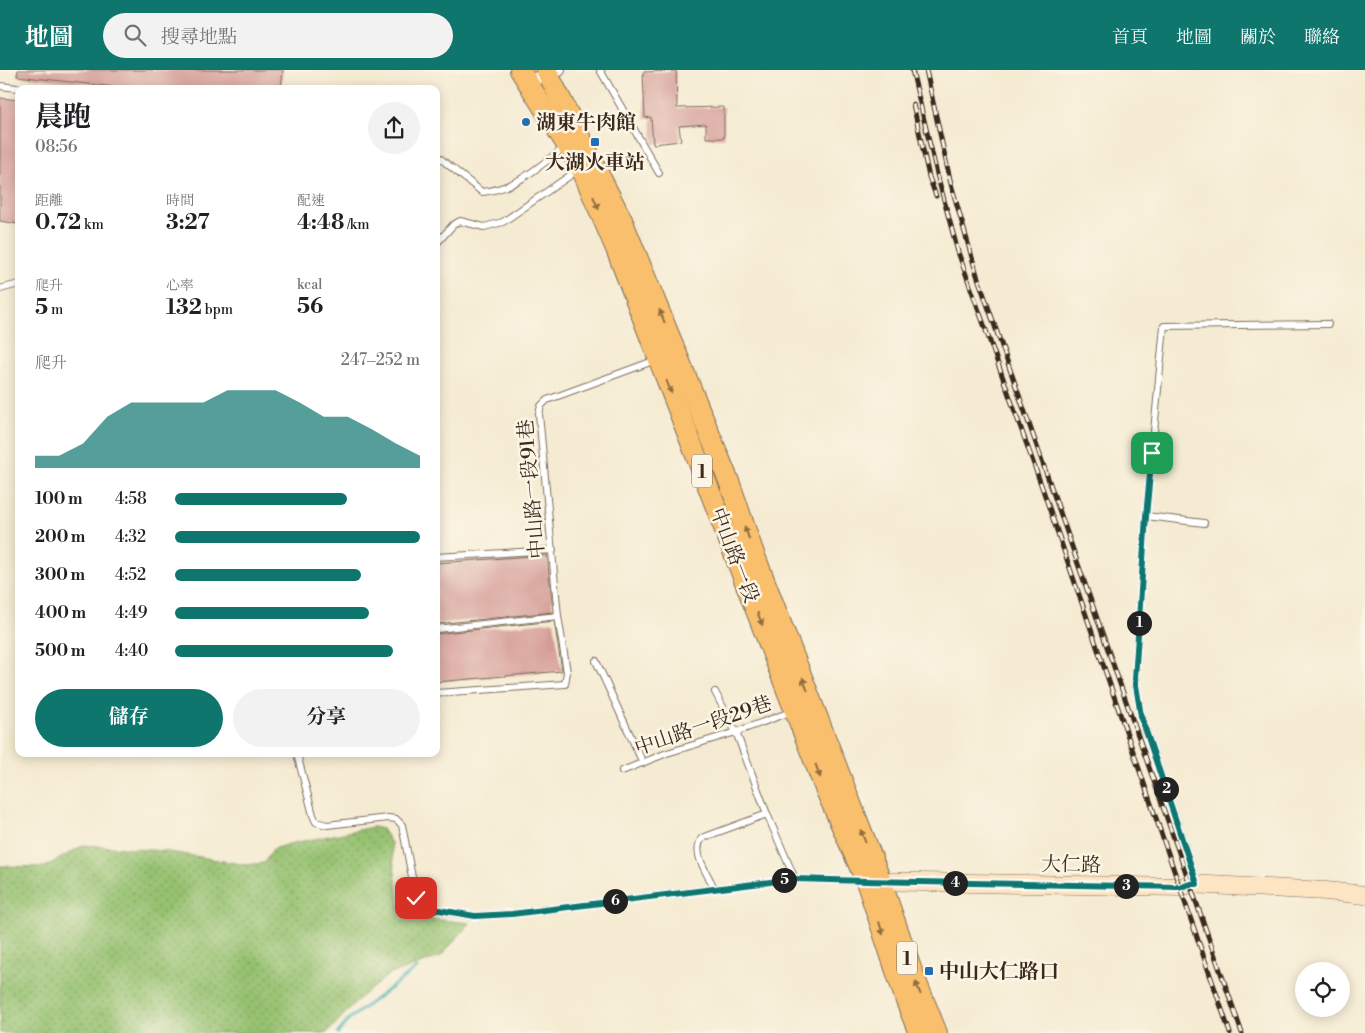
<!DOCTYPE html>
<html lang="zh-TW">
<head>
<meta charset="utf-8">
<style>
	:root { --surface:#fff; --page:#f2f2f2; --text:#202124; --muted:#757577; --accent:#0f766e }
	body { margin:0; font-family:"Libre Bodoni","Noto Serif TC",serif; background:var(--page); color:var(--text); height:100vh; display:flex; flex-direction:column; font-size:19px; white-space:nowrap }
	* { box-sizing:border-box; margin:0 }
	p { font-size:16px; color:var(--muted) }
	.icon { flex:none; width:28px; height:28px; fill:none; stroke:currentColor; stroke-width:2; stroke-linecap:round; stroke-linejoin:round }
	.map { position:relative; flex:1; overflow:hidden }
	.sheet { position:absolute; left:15px; top:15px; width:425px; height:672px; display:flex; flex-direction:column; background:var(--surface); border-radius:10px; box-shadow:0 2px 12px #0003 }
	.sheet>* { flex:none }
	.buttons { position:absolute; left:1295px; top:892px; display:grid; gap:10px }
	.buttons a { display:grid; place-items:center; width:55px; height:55px; border-radius:50%; background:var(--surface); box-shadow:0 2px 12px #0003; font-size:25px }
	.pin { position:absolute; display:grid; place-items:center; width:42px; height:42px; color:#fff; margin:-21px; border-radius:10px; box-shadow:0 2px 8px #0006 }
	.km { position:absolute; width:25px; height:25px; margin:-12px; border-radius:50%; background:#222; color:#fff; font-size:14px; line-height:25px; text-align:center }
	.round { display:grid; place-items:center; flex:none; width:52px; height:52px; border-radius:26px; background:var(--page) }
	.summary { display:flex; align-items:center; justify-content:space-between; height:85px; padding:0 20px }
	h1 { font-size:28px; font-weight:700; line-height:38px }
	.stats { display:grid; grid-template-columns:repeat(3,1fr); gap:8px; height:85px; padding:5px 20px }
	.stats div { display:grid; align-content:center }
	.stats b { font-size:21px; font-weight:700 }
	.stats small { font-size:14px; font-weight:400 }
	.stats p { font-size:14px }
	.chart { height:140px; padding:10px 20px }
	.chart p { display:flex; justify-content:space-between }
	.chart svg { width:100%; height:90px; margin-top:5px; fill:var(--accent); opacity:.7 }
	.button { display:flex; gap:10px; margin-top:auto; padding:10px 20px }
	.button a { flex:1; height:58px; border-radius:30px; background:var(--accent); color:#fff; font-size:20px; font-weight:700; line-height:58px; text-align:center }
	.button a+a { background:var(--page); color:var(--text) }
	ul { padding:0 20px; list-style:none; font-size:16px }
	li { display:grid; grid-template-columns:80px 60px 1fr; align-items:center; height:38px }
	li i { height:12px; border-radius:6px; background:var(--accent) }
	header { display:flex; align-items:center; gap:30px; box-sizing:border-box; height:70px; padding:0 25px; background:var(--accent); color:#fff }
	header strong { font-size:24px }
	nav { display:flex; gap:28px; margin-inline-start:auto; font-size:18px }
	.search { width:350px; height:45px; background:var(--page); display:flex; align-items:center; gap:12px; box-sizing:border-box; padding:0 18px; border-radius:28px; color:var(--muted); font-size:19px }
	.map>svg:first-child { display:block }
</style>
</head>
<body>
<header>
<strong>地圖</strong>
<div class="search"><svg class="icon" aria-label="search" viewBox="0 0 24 24"><circle cx="10" cy="10" r="6"/><path d="M15 15l6 6"/></svg>搜尋地點</div>
<nav><a>首頁</a><a>地圖</a><a>關於</a><a>聯絡</a></nav>
</header>
<div class="map">
<svg width="1365" height="963" viewBox="0 0 1365 963">
	<defs>
		<pattern id="grass-dots" width="8" height="8" patternUnits="userSpaceOnUse" patternTransform="scale(1.25)"><rect width="8" height="8" fill="#95c16f"/><path d="M2 2h.1M6 6h.1" fill="none" stroke="#7b9d5b" stroke-width="1.8" stroke-linecap="round"/></pattern>
	</defs>
	<rect width="100%" height="100%" fill="#fcf5e5"/>
	<filter id="ink" filterUnits="userSpaceOnUse"><feTurbulence type="fractalNoise" baseFrequency=".02" numOctaves="2"/><feDisplacementMap in="SourceGraphic" scale="10" xChannelSelector="R" yChannelSelector="G"/><feConvolveMatrix kernelMatrix="1 2 1 2 8 2 1 2 1" color-interpolation-filters="sRGB"/></filter>
	<filter id="wash" filterUnits="userSpaceOnUse"><feTurbulence type="fractalNoise" baseFrequency=".0096" numOctaves="4" result="noise"/><feDisplacementMap in="SourceGraphic" scale="20" xChannelSelector="R" yChannelSelector="G"/><feGaussianBlur stdDeviation="1.12" result="paint"/><feColorMatrix in="noise" values="0 0 0 0 0 0 0 0 0 0 0 0 0 0 0 0 0 1.4 0 .05"/><feComposite in="paint" operator="in"/></filter>
	<g filter="url(#wash)">
		<rect width="100%" height="100%" fill="#f5ebd2"/>
		<polygon fill="url(#grass-dots)" stroke="#687646" points="373,757 382,759 391,773 400,840 412,847 470,853 440,887 388,905 361,927 327,963 0,963 0,796 45,797 84,775 164,781 247,795 264,793 273,779 289,774"/>
		<g fill="none" stroke-linecap="round" stroke-linejoin="round">
			<polyline stroke="#3daeb6" stroke-width="3" points="338,963 349,949 417,898"/>
		</g>
		<g id="blocks">
			<g fill="#d49b96">
				<polygon points="18,0 283,0 281,19 133,19 17,6"/>
				<polygon points="676,1 677,38 724,37 724,68 706,68 706,54 679,56 681,71 653,74 651,47 645,48 643,2"/>
				<polygon points="0,28 19,30 19,154 0,151"/>
				<polygon points="547,485 553,542 436,554 436,493"/>
				<polygon points="554,551 562,601 436,612 436,564"/>
			</g>
		</g>
	</g>
	<g filter="url(#ink)">
		<use href="#blocks" fill-opacity="0" stroke="#7c6e5d" stroke-width="1"/>
		<g fill="none" stroke-linecap="round" stroke-linejoin="round">
			<defs>
				<g id="lane">
					<polyline points="600,0 659,103"/>
					<polyline points="0,16 26,19"/>
					<path d="M436 85 482 122C518 118 536 98 564 78"/>
					<polyline points="436,174 453,155 460,151 484,157 503,152 578,100"/>
					<polyline points="0,219 19,214"/>
					<polyline points="1146,446 1204,453"/>
					<polyline points="436,487 553,480"/>
					<polyline points="436,559 558,546"/>
					<polyline points="596,591 643,693"/>
					<polyline points="715,622 736,662 767,744 795,809"/>
					<polyline points="436,623 565,614 567,602 558,546 539,344 541,336 547,330 656,290"/>
					<polyline points="297,684 313,745 316,752 327,755 388,748 396,749 402,755 416,828 420,836 427,839 475,846 512,844 795,809 862,811"/>
					<polyline points="622,701 667,683 736,662 793,641"/>
					<polyline points="1197,813 1141,645 1135,609 1146,446 1164,256 1328,254"/>
					<path d="M714 818C708 804 691 783 702 768L767 744"/>
				</g>
				<polyline id="street" points="529,13 547,2 559,0"/>
				<polyline id="secondary" points="869,811 1181,817 1190,814 1326,821 1365,825"/>
				<g id="primary">
					<polyline points="520,0 581,98 616,179 824,716 866,811 906,931 919,963"/>
					<polyline points="546,0 622,150 730,414 753,481 881,811 912,901 937,963"/>
				</g>
			</defs>
			<use href="#lane" stroke="#7c6e5d" stroke-width="8"/>
			<use href="#street" stroke="#7c6e5d" stroke-width="14"/>
			<use href="#secondary" stroke="#7c6e5d" stroke-width="19"/>
			<use href="#primary" stroke="#7c6e5d" stroke-width="22"/>
			<use href="#lane" stroke="#fff" stroke-width="6"/>
			<use href="#street" stroke="#fff" stroke-width="12"/>
			<use href="#secondary" stroke="#fde5c4" stroke-width="18"/>
			<use href="#primary" stroke="#f9bf6c" stroke-width="20"/>
			<defs>
				<g id="rail">
					<polyline points="912,0 937,104 958,182 1043,420 1230,963"/>
					<polyline points="926,0 951,114 977,205 1242,963"/>
					<polyline points="913,34 929,107 936,126"/>
				</g>
			</defs>
			<use href="#rail" stroke="#3b2a1e" stroke-width="5"/>
			<use href="#rail" stroke="#fcf5e5" stroke-width="3" stroke-dasharray="9" stroke-linecap="butt"/>
		</g>
		<defs><path id="oneway-solid" d="M-6-.8H1V-3.2L6.5 0L1 3.2V.8H-6Z" transform="scale(1.25)"/></defs>
		<g fill="#906d41">
			<use href="#oneway-solid" transform="translate(596 133) rotate(67)"/>
			<use href="#oneway-solid" transform="translate(662 246) rotate(-112)"/>
			<use href="#oneway-solid" transform="translate(669 317) rotate(69)"/>
			<use href="#oneway-solid" transform="translate(747 463) rotate(-109)"/>
			<use href="#oneway-solid" transform="translate(760 549) rotate(69)"/>
			<use href="#oneway-solid" transform="translate(805 614) rotate(-111)"/>
			<use href="#oneway-solid" transform="translate(818 701) rotate(70)"/>
			<use href="#oneway-solid" transform="translate(863 766) rotate(-111)"/>
			<use href="#oneway-solid" transform="translate(881 858) rotate(72)"/>
			<use href="#oneway-solid" transform="translate(918 918) rotate(-112)"/>
		</g>
	</g>
	<g fill="none" stroke-linecap="round" stroke-linejoin="round" filter="url(#ink)">
		<defs>
			<polyline id="route" points="416,828 420,836 427,838 475,846 512,844 795,809 866,811 1181,817 1190,814 1197,814 1141,646 1135,609 1146,446 1152,383"/>
		</defs>
		<use href="#route" stroke="#fff" stroke-width="10"/>
		<use href="#route" stroke="#0f766e" stroke-width="6"/>
	</g>
	<g fill="#1f6fb2" stroke="#fcf5e5" stroke-width="2">
		<circle cx="526" cy="52" r="5"/>
		<rect x="590" y="67" width="10" height="10" rx="2.5"/>
		<rect x="924" y="896" width="10" height="10" rx="2.5"/>
	</g>
	<g text-anchor="middle" stroke-width="5" stroke-linejoin="round" paint-order="stroke">
		<g fill="#fcf5e5" stroke="#75675a" stroke-width="1">
			<rect x="692" y="384.5" width="20" height="33" rx="4"/>
			<rect x="897" y="871.5" width="20" height="33" rx="4"/>
		</g>
		<g font-size="19" font-weight="bold" fill="#3b2a1e">
			<text x="702" y="408">1</text>
			<text x="907" y="895">1</text>
		</g>
		<g font-size="20" font-weight="bold" fill="#3b2a1e" stroke="#fcf5e5" text-anchor="start">
			<text x="536" y="59">湖東牛肉館</text>
			<text x="595" y="99" text-anchor="middle">大湖火車站</text>
			<text x="939" y="908">中山大仁路口</text>
		</g>
		<g font-size="20" fill="#3b2a1e" stroke="#fcf5e5">
			<text transform="translate(531 419) rotate(-95)" y="7">中山路一段91巷</text>
			<text transform="translate(735 485) rotate(69)" y="7">中山路一段</text>
			<text transform="translate(703 655) rotate(-19)" y="7">中山路一段29巷</text>
			<text transform="translate(1071 794) rotate(1)" y="7">大仁路</text>
		</g>
	</g>
</svg>
<div class="buttons">
<a><svg class="icon" aria-label="locate" viewBox="0 0 24 24"><circle cx="12" cy="12" r="6"/><path d="M12 2v4M12 18v4M2 12h4M18 12h4"/></svg></a>
</div>
<div class="pin" style="left:1152px;top:383px;background:#1e9e55"><svg class="icon" aria-label="arrive" viewBox="0 0 24 24"><path d="M6 21V4h12l-3 4 3 4H6"/></svg></div>
<div class="pin" style="left:416px;top:828px;background:#d93025"><svg class="icon" aria-label="check" viewBox="0 0 24 24"><path d="M5 12l5 5 9-10"/></svg></div>
<b class="km" style="left:1139px;top:553px">1</b>
<b class="km" style="left:1166px;top:719px">2</b>
<b class="km" style="left:1126px;top:816px">3</b>
<b class="km" style="left:955px;top:813px">4</b>
<b class="km" style="left:784px;top:810px">5</b>
<b class="km" style="left:615px;top:831px">6</b>
<section class="sheet">
<div class="summary"><div><h1>晨跑</h1><p>08:56</p></div><a class="round"><svg class="icon" aria-label="share" viewBox="0 0 24 24"><path d="M12 15V3M7 8l5-5 5 5M5 13v7h14v-7"/></svg></a></div>
<div class="stats">
<div><p>距離</p><b>0.72<small> km</small></b></div>
<div><p>時間</p><b>3:27</b></div>
<div><p>配速</p><b>4:48<small> /km</small></b></div>
</div>
<div class="stats">
<div><p>爬升</p><b>5<small> m</small></b></div>
<div><p>心率</p><b>132<small> bpm</small></b></div>
<div><p>kcal</p><b>56</b></div>
</div>
<div class="chart"><p><span>爬升</span>247–252 m</p>
<svg viewBox="0 0 160 44" preserveAspectRatio="none"><path d="M0 44V38L10 38L20 32L30 19L40 12L50 12L60 12L70 12L80 6L90 6L100 6L110 12L120 19L130 19L140 25L150 32L160 38V44z"/></svg>
</div>
<ul>
<li><b>100 m</b>4:58<i style="width:70%"></i></li>
<li><b>200 m</b>4:32<i style="width:100%"></i></li>
<li><b>300 m</b>4:52<i style="width:76%"></i></li>
<li><b>400 m</b>4:49<i style="width:79%"></i></li>
<li><b>500 m</b>4:40<i style="width:89%"></i></li>
</ul>
<div class="button"><a>儲存</a><a>分享</a></div>
</section>
</div>
</body>
</html>
